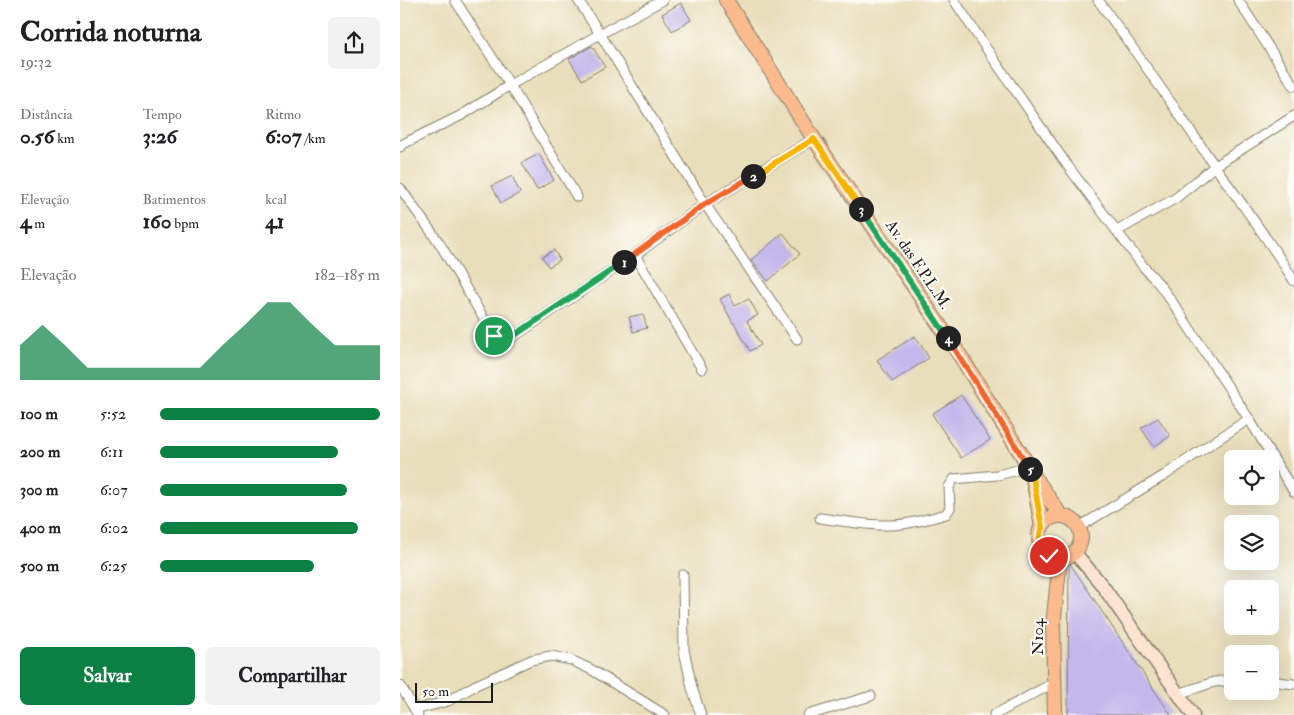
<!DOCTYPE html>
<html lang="pt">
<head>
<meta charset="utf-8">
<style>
	:root { --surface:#fff; --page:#f2f2f2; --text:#202124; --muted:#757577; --accent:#0b8043 }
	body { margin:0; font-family:"IM FELL Double Pica",serif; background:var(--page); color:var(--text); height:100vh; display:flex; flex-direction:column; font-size:19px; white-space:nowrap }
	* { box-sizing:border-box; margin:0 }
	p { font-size:16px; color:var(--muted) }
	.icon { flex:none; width:28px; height:28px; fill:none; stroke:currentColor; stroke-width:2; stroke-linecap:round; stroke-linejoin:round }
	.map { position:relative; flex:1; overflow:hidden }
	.details { display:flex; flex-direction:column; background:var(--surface); width:400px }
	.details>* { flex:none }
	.buttons { position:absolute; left:824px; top:450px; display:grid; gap:10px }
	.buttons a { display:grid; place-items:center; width:55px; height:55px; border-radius:8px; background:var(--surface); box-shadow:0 5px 20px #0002; font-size:25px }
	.scale { position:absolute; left:15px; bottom:12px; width:78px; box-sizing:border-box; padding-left:5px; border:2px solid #1c1c1c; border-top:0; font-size:14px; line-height:18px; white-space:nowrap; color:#1c1c1c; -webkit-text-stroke:4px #fdfcf7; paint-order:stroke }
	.pin { position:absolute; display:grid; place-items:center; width:42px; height:42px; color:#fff; margin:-21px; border:2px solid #fff; border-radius:50%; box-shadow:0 1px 5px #0007 }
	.km { position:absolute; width:25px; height:25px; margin:-12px; border-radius:50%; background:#222; color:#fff; font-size:14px; line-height:25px; text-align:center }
	.round { display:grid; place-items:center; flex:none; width:52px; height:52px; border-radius:8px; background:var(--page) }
	.overview { display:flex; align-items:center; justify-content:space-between; height:85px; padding:0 20px }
	h1 { font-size:28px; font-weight:700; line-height:38px }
	.metrics { display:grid; grid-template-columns:repeat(3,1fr); gap:8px; height:85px; padding:5px 20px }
	.metrics div { display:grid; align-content:center }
	.metrics b { font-size:21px; font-weight:700 }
	.metrics small { font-size:14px; font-weight:400 }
	.metrics p { font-size:14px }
	.chart { height:140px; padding:10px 20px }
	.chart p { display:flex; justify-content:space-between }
	.chart svg { width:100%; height:90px; margin-top:5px; fill:var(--accent); opacity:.7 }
	.primary-button { display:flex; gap:10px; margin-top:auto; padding:10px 20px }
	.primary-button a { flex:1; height:58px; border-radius:8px; background:var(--accent); color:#fff; font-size:20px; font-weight:700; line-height:58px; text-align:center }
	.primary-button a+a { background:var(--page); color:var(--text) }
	ul { padding:0 20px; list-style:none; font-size:16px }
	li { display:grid; grid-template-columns:80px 60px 1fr; align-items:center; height:38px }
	li i { height:12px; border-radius:6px; background:var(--accent) }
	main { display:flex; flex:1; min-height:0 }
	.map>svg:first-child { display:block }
</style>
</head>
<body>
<main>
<section class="details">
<div class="overview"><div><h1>Corrida noturna</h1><p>19:32</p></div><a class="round"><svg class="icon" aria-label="share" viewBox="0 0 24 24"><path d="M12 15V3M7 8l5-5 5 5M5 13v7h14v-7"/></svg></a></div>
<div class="metrics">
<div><p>Distância</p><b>0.56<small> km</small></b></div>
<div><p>Tempo</p><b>3:26</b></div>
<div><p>Ritmo</p><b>6:07<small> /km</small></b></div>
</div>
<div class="metrics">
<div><p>Elevação</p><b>4<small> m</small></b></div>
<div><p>Batimentos</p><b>160<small> bpm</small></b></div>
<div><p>kcal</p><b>41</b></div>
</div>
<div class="chart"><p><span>Elevação</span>182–185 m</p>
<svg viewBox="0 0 160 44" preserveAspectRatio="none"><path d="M0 44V27L10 17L20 27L30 38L40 38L50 38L60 38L70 38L80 38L90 27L100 17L110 6L120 6L130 17L140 27L150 27L160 27V44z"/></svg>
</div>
<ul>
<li><b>100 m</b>5:52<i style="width:100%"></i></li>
<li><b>200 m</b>6:11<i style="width:81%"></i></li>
<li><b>300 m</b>6:07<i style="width:85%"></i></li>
<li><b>400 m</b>6:02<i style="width:90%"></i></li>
<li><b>500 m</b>6:25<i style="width:70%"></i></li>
</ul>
<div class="primary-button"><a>Salvar</a><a>Compartilhar</a></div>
</section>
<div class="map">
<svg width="894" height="715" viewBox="0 0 894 715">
	<rect width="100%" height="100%" fill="#fdfcf7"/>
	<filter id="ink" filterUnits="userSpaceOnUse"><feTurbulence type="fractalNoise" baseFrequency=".02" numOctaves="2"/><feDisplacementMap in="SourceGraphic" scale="10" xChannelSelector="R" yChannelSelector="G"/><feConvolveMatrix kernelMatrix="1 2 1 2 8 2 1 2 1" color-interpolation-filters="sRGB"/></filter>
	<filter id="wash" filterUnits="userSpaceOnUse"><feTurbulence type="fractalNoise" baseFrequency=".0096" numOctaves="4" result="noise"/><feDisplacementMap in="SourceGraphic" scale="20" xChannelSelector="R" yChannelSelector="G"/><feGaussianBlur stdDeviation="1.12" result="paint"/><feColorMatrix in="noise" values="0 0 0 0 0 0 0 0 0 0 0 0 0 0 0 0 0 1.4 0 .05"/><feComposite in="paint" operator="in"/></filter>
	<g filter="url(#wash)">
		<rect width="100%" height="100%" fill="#e9deba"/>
		<g id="blocks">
			<g fill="#c2b8eb">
				<polygon points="281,3 291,20 272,31 262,14"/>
				<polygon points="192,46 205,67 182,80 169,59"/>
				<polygon points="139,154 154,180 137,190 122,163"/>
				<polygon points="112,176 120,193 101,203 92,186"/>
				<polygon points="383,233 400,254 368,281 351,260"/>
				<polygon points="154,250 160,260 149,267 142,257"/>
				<polygon points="329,294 335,306 349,299 358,315 347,321 361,345 350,351 334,323 333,323 320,299"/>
				<polygon points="243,314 247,328 233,332 229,317"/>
				<polygon points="515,336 529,358 492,382 477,360"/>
				<polygon points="561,395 590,440 561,458 532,414"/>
				<polygon points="758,418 770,436 754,447 741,428"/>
				<polygon points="669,562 771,715 668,715"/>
			</g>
		</g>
	</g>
	<g filter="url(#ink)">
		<use href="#blocks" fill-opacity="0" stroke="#827d6b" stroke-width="1"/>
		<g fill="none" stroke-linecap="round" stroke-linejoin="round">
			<defs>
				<g id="street">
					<polyline points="55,0 110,85 177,197"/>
					<polyline points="178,0 200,34 305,204 397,339"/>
					<polyline points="554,0 586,48 667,165 743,266 759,284 773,303 849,419 894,492"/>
					<path d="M698 0C738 54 776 110 814 165 841 203 870 241 894 281"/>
					<polyline points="838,0 894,86"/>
					<polyline points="0,147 3,144 62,115 110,85 200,34 263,0"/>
					<polyline points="0,188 40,244 94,336 101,341 107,341 235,255 305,204 414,139"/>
					<polyline points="717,231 776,198 815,166 894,116"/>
					<polyline points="235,255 302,369"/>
					<path d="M420 518C444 521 468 526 493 525 510 524 529 519 546 514L550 508 549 487 554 479 597 475 614 471 628 465"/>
					<polyline points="679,527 765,475 809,445 849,419"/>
					<polyline points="283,575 284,650 292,688 301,715"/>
					<polyline points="870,681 894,684"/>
					<polyline points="0,685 18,715"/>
					<polyline points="778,694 814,682 832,680"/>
					<polyline points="15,710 48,701 76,685 131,660 151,656 171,660 192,670 265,715"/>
					<polyline points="408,715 471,696"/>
					<polyline points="594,715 655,682"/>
				</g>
				<polyline id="secondary" points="675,553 702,585 793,715"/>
				<g id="primary">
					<polyline points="326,0 414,139 561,357 628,465 632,473 661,516"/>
					<polyline points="633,479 642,527"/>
					<circle cx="660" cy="537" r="21"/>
					<polyline points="655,715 653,626 660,559"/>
				</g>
			</defs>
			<use href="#street" stroke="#827d6b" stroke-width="11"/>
			<use href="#secondary" stroke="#827d6b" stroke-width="15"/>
			<use href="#primary" stroke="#827d6b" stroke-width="16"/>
			<use href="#street" stroke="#fff" stroke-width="9"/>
			<use href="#secondary" stroke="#fde4d1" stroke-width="12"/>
			<use href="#primary" stroke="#fbbb8d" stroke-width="14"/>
		</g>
	</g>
	<g fill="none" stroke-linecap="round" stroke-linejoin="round" filter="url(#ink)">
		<defs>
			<polyline id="split-1" points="94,336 100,340 106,341 224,262"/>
			<polyline id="split-2" points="224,262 305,204 353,176"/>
			<polyline id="split-3" points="353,176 414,139 461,209"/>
			<polyline id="split-4" points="461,209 548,338"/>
			<polyline id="split-5" points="548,338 630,469"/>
			<path id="split-6" d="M630 469 632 473 642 527C637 539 640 548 649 556"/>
		</defs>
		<use href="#split-1" stroke="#fff" stroke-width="10"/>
		<use href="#split-2" stroke="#fff" stroke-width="10"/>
		<use href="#split-3" stroke="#fff" stroke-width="10"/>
		<use href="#split-4" stroke="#fff" stroke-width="10"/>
		<use href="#split-5" stroke="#fff" stroke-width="10"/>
		<use href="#split-6" stroke="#fff" stroke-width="10"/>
		<use href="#split-1" stroke="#22a559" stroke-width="6"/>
		<use href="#split-2" stroke="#f0652b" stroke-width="6"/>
		<use href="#split-3" stroke="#f5b400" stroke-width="6"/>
		<use href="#split-4" stroke="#22a559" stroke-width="6"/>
		<use href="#split-5" stroke="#f0652b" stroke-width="6"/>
		<use href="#split-6" stroke="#f5b400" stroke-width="6"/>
	</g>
	<g text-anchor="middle" stroke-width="4" stroke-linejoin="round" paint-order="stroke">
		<g font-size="16" fill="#1c1c1c" stroke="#fdfcf7">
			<text transform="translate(519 264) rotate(56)" y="6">Av. das F.P.L.M.</text>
			<text transform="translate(637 637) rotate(-90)" y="6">N104</text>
		</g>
	</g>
</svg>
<div class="buttons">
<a><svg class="icon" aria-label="locate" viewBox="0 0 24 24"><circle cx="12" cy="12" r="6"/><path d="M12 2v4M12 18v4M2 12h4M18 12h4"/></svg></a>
<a><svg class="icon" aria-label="layers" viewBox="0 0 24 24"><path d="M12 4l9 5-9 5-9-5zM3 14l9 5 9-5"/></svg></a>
<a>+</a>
<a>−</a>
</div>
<div class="scale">50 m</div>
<div class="pin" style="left:94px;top:336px;background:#1e9e55"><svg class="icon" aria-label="arrive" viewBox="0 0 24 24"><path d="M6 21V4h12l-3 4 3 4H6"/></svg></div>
<div class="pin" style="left:649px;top:556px;background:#d93025"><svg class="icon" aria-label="check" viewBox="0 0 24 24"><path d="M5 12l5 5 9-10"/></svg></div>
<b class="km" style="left:224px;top:262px">1</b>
<b class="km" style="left:353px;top:176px">2</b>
<b class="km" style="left:461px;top:209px">3</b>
<b class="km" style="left:548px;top:338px">4</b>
<b class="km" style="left:630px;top:469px">5</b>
</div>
</main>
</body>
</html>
